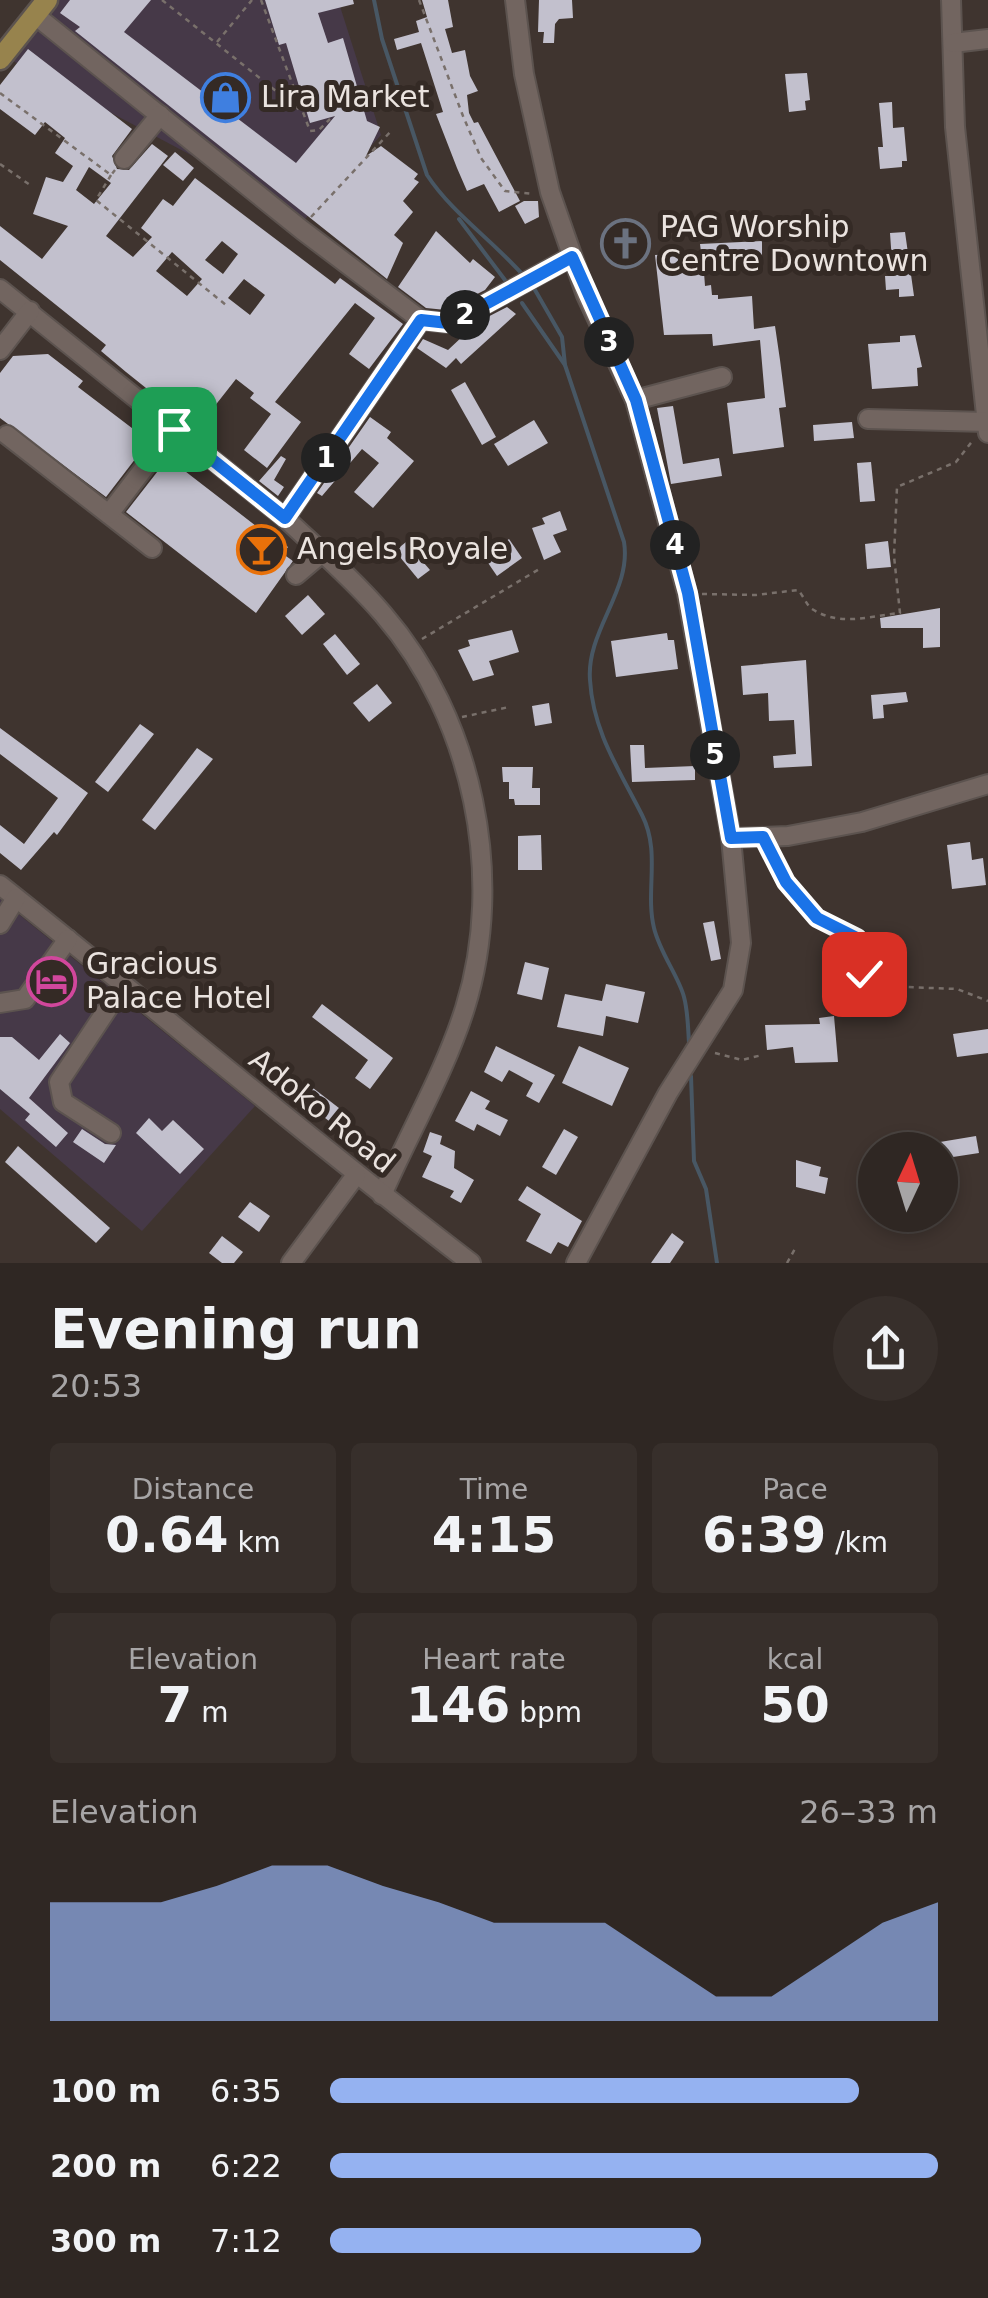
<!DOCTYPE html>
<html lang="en">
<head>
<meta charset="utf-8">
<style>
	:root { --surface:#2f2723; --page:#372f2b; --text:#f1f3f6; --muted:#a7a5a6; --line:#4a4441; --accent:#95b2f1 }
	body { margin:0; font-family:"DejaVu Sans",sans-serif; background:var(--page); color:var(--text); height:100vh; display:flex; flex-direction:column; font-size:38px; white-space:nowrap }
	* { box-sizing:border-box; margin:0 }
	p { font-size:32px; color:var(--muted) }
	.icon { flex:none; width:55px; height:55px; fill:none; stroke:currentColor; stroke-width:2; stroke-linecap:round; stroke-linejoin:round }
	.map { position:relative; height:1263px; overflow:hidden }
	.sheet { display:flex; flex-direction:column; background:var(--surface); flex:1 }
	.sheet>* { flex:none }
	.needle { width:65px; rotate:4deg }
	.buttons { position:absolute; left:858px; top:1132px; display:grid; gap:20px }
	.buttons a { display:grid; place-items:center; width:100px; height:100px; border-radius:50%; background:var(--surface); box-shadow:0 5px 15px #0003,0 0 0 2px var(--line); font-size:50px }
	.pin { position:absolute; display:grid; place-items:center; width:85px; height:85px; color:#fff; margin:-42px; border-radius:20px; box-shadow:0 5px 15px #0006 }
	.km { position:absolute; width:50px; height:50px; margin:-25px; border-radius:50%; background:#222; color:#fff; font-size:28px; line-height:50px; text-align:center }
	.round { display:grid; place-items:center; flex:none; width:105px; height:105px; border-radius:52px; background:var(--page) }
	.overview { display:flex; align-items:center; justify-content:space-between; height:170px; padding:0 50px }
	h1 { font-size:55px; font-weight:700; line-height:75px }
	.stats { display:grid; grid-template-columns:repeat(3,1fr); gap:15px; height:170px; padding:10px 50px }
	.stats div { display:grid; align-content:center; border-radius:10px; background:var(--page); text-align:center }
	.stats b { font-size:50px; font-weight:700 }
	.stats small { font-size:28px; font-weight:400 }
	.stats p { font-size:28px }
	.chart { height:280px; padding:20px 50px }
	.chart p { display:flex; justify-content:space-between }
	.chart svg { width:100%; height:180px; margin-top:10px; fill:var(--accent); opacity:.7 }
	ul { padding:0 50px; list-style:none; font-size:32px }
	li { display:grid; grid-template-columns:160px 120px 1fr; align-items:center; height:75px }
	li i { height:25px; border-radius:12px; background:var(--accent) }
	.map>svg:first-child { display:block }
</style>
</head>
<body>
<div class="map">
<svg width="988" height="1263" viewBox="0 0 988 1263">
	<rect width="100%" height="100%" fill="#3f342f"/>
	<g fill="#463948">
		<polygon points="58,0 338,0 381,135 296,229 223,172 11,60"/>
		<polygon points="0,899 255,1106 142,1231 0,1109"/>
	</g>
	<g fill="none" stroke-linecap="round" stroke-linejoin="round">
		<g stroke="#485764" stroke-width="4">
			<path d="M374 0 382 39 427 175C452 213 491 239 523 275"/>
			<polyline points="459,219 505,280"/>
			<path d="M535 290 562 337 565 365 624 542C632 590 586 631 590 680 593 732 620 771 642 815 661 852 645 891 654 928 660 953 679 977 684 997 688 1012 688 1028 689 1043"/>
			<polyline points="522,303 565,365"/>
			<polyline points="691,1076 694,1161 706,1189 717,1263"/>
		</g>
	</g>
	<g fill="#c2c0cd" fill-rule="evenodd">
		<polygon points="70,0 151,0 124,32 296,163 335,116 310,123 286,43 279,45 265,0 353,0 354,4 318,13 328,43 343,38 367,121 380,127 366,156 381,146 418,174 414,179 419,182 403,201 413,212 394,235 403,243 387,279 75,31 80,27 60,13"/>
		<polygon points="422,0 448,0 453,27 445,29 452,53 465,50 470,76 478,91 467,95 469,113 474,123 478,122 520,201 499,212 484,184 467,191 457,168 436,114 443,112 421,43 397,50 394,39 419,32 416,21 427,17"/>
		<polygon points="539,0 572,0 573,18 559,19 555,24 554,43 543,43 544,32 538,32"/>
		<path d="M28 49 132 129 112 156 117 169 129 170 152 144 168 156 106 236 133 257 152 237 141 228 163 199 173 206 195 178 335 284 340 278 403 324 369 369 349 354 375 318 355 303 275 402 301 422 267 468 244 450 271 414 250 398 254 393 236 379 203 421 166 393 161 400 126 372 101 351 106 345 0 260V226L42 259 68 226 33 214 46 177 63 182 73 166 55 153 65 138 45 122 35 135 0 109V85ZM89 167 111 183 94 204 76 190ZM222 241 238 254 223 274 205 260ZM172 252 202 279 187 296 156 271ZM244 279 265 295 250 315 228 298Z"/>
		<polygon points="807,73 810,100 805,101 806,110 789,112 785,74"/>
		<polygon points="892,102 893,128 904,127 907,161 902,161 902,167 880,169 878,147 883,147 879,103"/>
		<polygon points="175,152 194,168 183,181 163,165"/>
		<polygon points="524,201 538,201 539,217 525,224 515,206"/>
		<polygon points="436,231 470,263 473,259 495,277 485,290 446,310 426,308 398,287"/>
		<polygon points="905,232 914,296 899,297 899,289 886,290 885,276 893,276 890,233"/>
		<polygon points="762,241 762,262 735,262 736,256 703,259 705,286 711,285 712,295 718,295 718,299 752,296 754,329 775,326 780,360 786,407 779,408 784,447 733,454 727,403 765,398 760,340 713,346 712,334 664,335 655,255 701,252 700,244"/>
		<polygon points="507,307 516,314 461,364 456,358 446,368 417,348 423,339 448,350 478,322"/>
		<polygon points="915,335 922,367 917,368 918,386 872,389 868,344 900,342 900,336"/>
		<polygon points="48,354 83,381 78,387 149,441 106,497 0,418 0,373 13,356"/>
		<polygon points="465,382 496,437 482,445 451,390"/>
		<polygon points="673,406 683,464 719,458 722,476 671,484 657,408"/>
		<polygon points="370,417 391,432 387,438 414,461 373,508 354,492 379,463 362,449 322,496 317,493"/>
		<polygon points="534,420 548,443 508,466 494,444"/>
		<polygon points="852,422 854,438 814,441 813,425"/>
		<polygon points="281,456 286,459 274,480 284,487 278,496 259,481"/>
		<polygon points="168,458 260,529 256,533 274,547 279,540 288,547 283,554 293,561 256,613 126,512"/>
		<polygon points="871,462 875,501 860,502 857,463"/>
		<polygon points="560,511 567,530 553,535 561,552 544,560 532,528 545,524 542,518"/>
		<polygon points="509,539 522,558 497,576 484,557"/>
		<polygon points="888,541 891,567 867,569 865,544"/>
		<polygon points="406,542 430,570 418,579 395,551"/>
		<polygon points="308,595 325,614 302,635 285,616"/>
		<polygon points="940,608 940,647 923,648 923,628 881,628 880,618"/>
		<polygon points="512,630 519,652 489,661 494,675 473,681 458,650 470,646 468,640"/>
		<polygon points="667,633 668,640 674,640 678,669 616,677 611,641"/>
		<polygon points="335,634 360,664 347,675 323,644"/>
		<polygon points="806,660 812,766 774,768 773,756 796,754 794,720 769,721 768,693 743,695 741,666"/>
		<polygon points="377,684 392,703 369,722 353,703"/>
		<polygon points="906,692 908,702 883,705 884,718 873,719 871,695"/>
		<polygon points="549,703 552,723 535,726 532,706"/>
		<polygon points="140,724 154,734 108,792 95,782"/>
		<polygon points="0,728 88,793 57,835 54,832 21,870 0,853 0,825 24,844 58,798 0,754"/>
		<polygon points="630,745 644,745 645,768 695,766 695,780 632,782"/>
		<polygon points="197,748 213,759 155,830 142,820"/>
		<polygon points="502,767 533,767 532,788 540,788 540,805 515,805 514,799 509,799 509,782 503,782"/>
		<polygon points="541,835 542,870 518,870 518,836"/>
		<polygon points="970,842 972,860 983,858 986,885 952,889 947,845"/>
		<polygon points="714,921 721,959 711,961 703,923"/>
		<polygon points="525,962 549,968 542,1000 517,994"/>
		<polygon points="606,984 645,992 638,1023 606,1016 603,1036 557,1027 565,994 602,1001"/>
		<polygon points="322,1004 393,1058 370,1089 355,1078 368,1060 312,1017"/>
		<polygon points="834,1016 838,1062 795,1063 793,1047 767,1050 765,1025 820,1024 819,1018"/>
		<polygon points="988,1029 988,1053 957,1057 953,1034"/>
		<polygon points="60,1034 70,1043 29,1098 68,1133 56,1147 25,1120 30,1114 0,1089 0,1037 12,1037 39,1060"/>
		<polygon points="496,1046 555,1075 539,1103 526,1096 533,1083 509,1070 502,1082 484,1072"/>
		<polygon points="579,1046 629,1068 612,1106 562,1083"/>
		<polygon points="304,1081 348,1115 338,1128 294,1094"/>
		<polygon points="471,1091 490,1101 485,1109 508,1120 500,1136 477,1124 474,1131 455,1121"/>
		<polygon points="149,1118 162,1131 173,1120 204,1149 180,1174 136,1133"/>
		<polygon points="82,1129 105,1144 116,1145 104,1163 73,1142"/>
		<polygon points="564,1129 578,1137 556,1175 542,1167"/>
		<polygon points="430,1132 442,1136 440,1144 455,1151 454,1168 474,1180 461,1203 450,1197 454,1191 422,1177 432,1156 423,1152"/>
		<polygon points="976,1136 979,1153 940,1159 940,1142"/>
		<polygon points="18,1146 110,1228 96,1243 5,1162"/>
		<polygon points="796,1160 821,1167 819,1176 828,1178 825,1194 796,1187"/>
		<polygon points="527,1186 582,1221 568,1247 558,1242 551,1254 526,1241 541,1214 518,1200"/>
		<polygon points="250,1202 270,1216 259,1232 238,1217"/>
		<polygon points="672,1233 684,1242 670,1263 651,1263"/>
		<polygon points="222,1236 243,1252 234,1263 222,1263 209,1253"/>
	</g>
	<g fill="none" stroke-linecap="round" stroke-linejoin="round">
		<defs>
			<g id="minor">
				<polyline points="515,0 524,74 550,192 586,295 635,400 687,593 731,838 741,943 733,990 668,1093 576,1263"/>
				<polyline points="951,0 955,127 988,433"/>
				<polyline points="35,15 302,230 421,320 448,323 460,318 571,257"/>
				<polyline points="953,43 988,39"/>
				<polyline points="124,159 160,115"/>
				<path d="M0 289 285 518C318 549 354 580 383 614 473 718 506 877 465 1008 445 1072 409 1133 382 1195"/>
				<polyline points="0,350 30,311"/>
				<polyline points="635,400 722,377"/>
				<polyline points="868,419 987,422"/>
				<polyline points="7,435 152,548"/>
				<polyline points="109,514 174,429"/>
				<polyline points="285,518 421,320"/>
				<polyline points="296,575 322,553"/>
				<polyline points="731,838 788,836 862,822 988,784"/>
				<path d="M0 885C158 1010 311 1141 471 1263"/>
				<polyline points="0,924 16,898"/>
				<polyline points="0,1003 25,999 68,939"/>
				<polyline points="111,1133 63,1102 59,1082 124,984"/>
				<polyline points="291,1263 356,1175"/>
			</g>
			<polyline id="major" points="0,59 47,0"/>
		</defs>
		<use href="#minor" stroke="#5c534f" stroke-width="22"/>
		<use href="#major" stroke="#5c534f" stroke-width="25"/>
		<g stroke="#79706b" stroke-width="2.5" stroke-dasharray="5 5" stroke-linecap="butt">
			<polyline points="162,0 301,111"/>
			<polyline points="261,0 310,131 319,130 330,119"/>
			<polyline points="419,0 463,116 481,158 505,191 533,194"/>
			<polyline points="217,42 252,0"/>
			<polyline points="0,93 111,175 115,170"/>
			<polyline points="0,164 30,185"/>
			<polyline points="111,175 96,200 226,305"/>
			<polyline points="311,217 392,130"/>
			<path d="M702 594 756 595 798 590C803 595 807 606 812 609 840 627 870 616 900 613L894 556 897 487 956 462 974 439"/>
			<polyline points="422,639 541,568"/>
			<polyline points="462,717 509,707"/>
			<polyline points="769,852 786,881 817,918 857,938 864,974 906,987 957,989 988,1001"/>
			<polyline points="715,1053 742,1060 762,1055"/>
			<polyline points="787,1263 796,1247"/>
		</g>
		<use href="#minor" stroke="#726560" stroke-width="18"/>
		<use href="#major" stroke="#97834d" stroke-width="20"/>
	</g>
	<g fill="none" stroke-linecap="round" stroke-linejoin="round">
		<defs>
			<polyline id="route" points="174,429 285,518 421,320 448,323 460,318 572,257 636,400 688,593 731,838 763,837 786,882 817,918 857,938 864,974"/>
		</defs>
		<use href="#route" stroke="#fff" stroke-width="20"/>
		<use href="#route" stroke="#1a73e8" stroke-width="12"/>
	</g>
	<defs>
		<symbol id="shop-ring" viewBox="-11 -11 22 22"><circle r="9.5" fill="#342a25" stroke="#3f7fe0" stroke-width="1.5"/><path d="M-5-2.5h2.3a2.7 3.5 0 0 1 5.4 0H5L5.5 6h-11ZM-1.5-2.5h3a1.5 2.3 0 0 0-3 0Z" fill="#3f7fe0"/></symbol>
		<symbol id="church-ring" viewBox="-11 -11 22 22"><circle r="9.5" fill="#342a25" stroke="#6b7280" stroke-width="1.5"/><path d="M-1.2-6h2.4v3.5h3.3v2.4h-3.3V6h-2.4V-.1h-3.3v-2.4h3.3Z" fill="#6b7280"/></symbol>
		<symbol id="bar-ring" viewBox="-11 -11 22 22"><circle r="9.5" fill="#342a25" stroke="#e8710a" stroke-width="1.5"/><path d="M-6-5H6L.8 .8V4.5H3.5V6h-7V4.5H-.8V.8Z" fill="#e8710a"/></symbol>
		<symbol id="hotel-ring" viewBox="-11 -11 22 22"><circle r="9.5" fill="#342a25" stroke="#d1479c" stroke-width="1.5"/><path d="M-6-4.5h1.5V1H6V5H4.5V3h-9V5H-6ZM-4 0a1.8 1.8 0 1 1 3.6 0ZM.5 0V-2.5h3Q6-2.5 6 0Z" fill="#d1479c"/></symbol>
	</defs>
	<g fill-rule="evenodd">
		<use href="#shop-ring" x="198" y="70" width="55" height="55"/>
		<use href="#church-ring" x="598" y="216" width="55" height="55"/>
		<use href="#bar-ring" x="234" y="522" width="55" height="55"/>
		<use href="#hotel-ring" x="24" y="954" width="55" height="55"/>
	</g>
	<g text-anchor="middle" stroke-width="10" stroke-linejoin="round" paint-order="stroke">
		<g font-size="30" fill="#eae3df" stroke="#342a25" text-anchor="start">
			<text x="261" y="107">Lira Market</text>
			<text x="660" y="237">PAG Worship<tspan x="660" dy="34">Centre Downtown</tspan></text>
			<text x="297" y="559">Angels Royale</text>
			<text x="86" y="974">Gracious<tspan x="86" dy="34">Palace Hotel</tspan></text>
		</g>
		<g font-size="30" fill="#eae3df" stroke="#342a25">
			<text transform="translate(322 1111) rotate(39)" y="10">Adoko Road</text>
		</g>
	</g>
</svg>
<div class="buttons">
<a><svg class="needle" viewBox="-14 -14 28 28"><path d="M0-13l5 13h-10z" fill="#e53935"/><path d="M0 13l5-13h-10z" fill="#a7a5a6"/></svg></a>
</div>
<div class="pin" style="left:174px;top:429px;background:#1e9e55"><svg class="icon" aria-label="arrive" viewBox="0 0 24 24"><path d="M6 21V4h12l-3 4 3 4H6"/></svg></div>
<div class="pin" style="left:864px;top:974px;background:#d93025"><svg class="icon" aria-label="check" viewBox="0 0 24 24"><path d="M5 12l5 5 9-10"/></svg></div>
<b class="km" style="left:326px;top:458px">1</b>
<b class="km" style="left:465px;top:315px">2</b>
<b class="km" style="left:609px;top:342px">3</b>
<b class="km" style="left:675px;top:545px">4</b>
<b class="km" style="left:715px;top:755px">5</b>
</div>
<section class="sheet">
<div class="overview"><div><h1>Evening run</h1><p>20:53</p></div><a class="round"><svg class="icon" aria-label="share" viewBox="0 0 24 24"><path d="M12 15V3M7 8l5-5 5 5M5 13v7h14v-7"/></svg></a></div>
<div class="stats">
<div><p>Distance</p><b>0.64<small> km</small></b></div>
<div><p>Time</p><b>4:15</b></div>
<div><p>Pace</p><b>6:39<small> /km</small></b></div>
</div>
<div class="stats">
<div><p>Elevation</p><b>7<small> m</small></b></div>
<div><p>Heart rate</p><b>146<small> bpm</small></b></div>
<div><p>kcal</p><b>50</b></div>
</div>
<div class="chart"><p><span>Elevation</span>26–33 m</p>
<svg viewBox="0 0 160 44" preserveAspectRatio="none"><path d="M0 44V15L10 15L20 15L30 11L40 6L50 6L60 11L70 15L80 20L90 20L100 20L110 29L120 38L130 38L140 29L150 20L160 15V44z"/></svg>
</div>
<ul>
<li><b>100 m</b>6:35<i style="width:87%"></i></li>
<li><b>200 m</b>6:22<i style="width:100%"></i></li>
<li><b>300 m</b>7:12<i style="width:61%"></i></li>
</ul>
</section>
</body>
</html>
